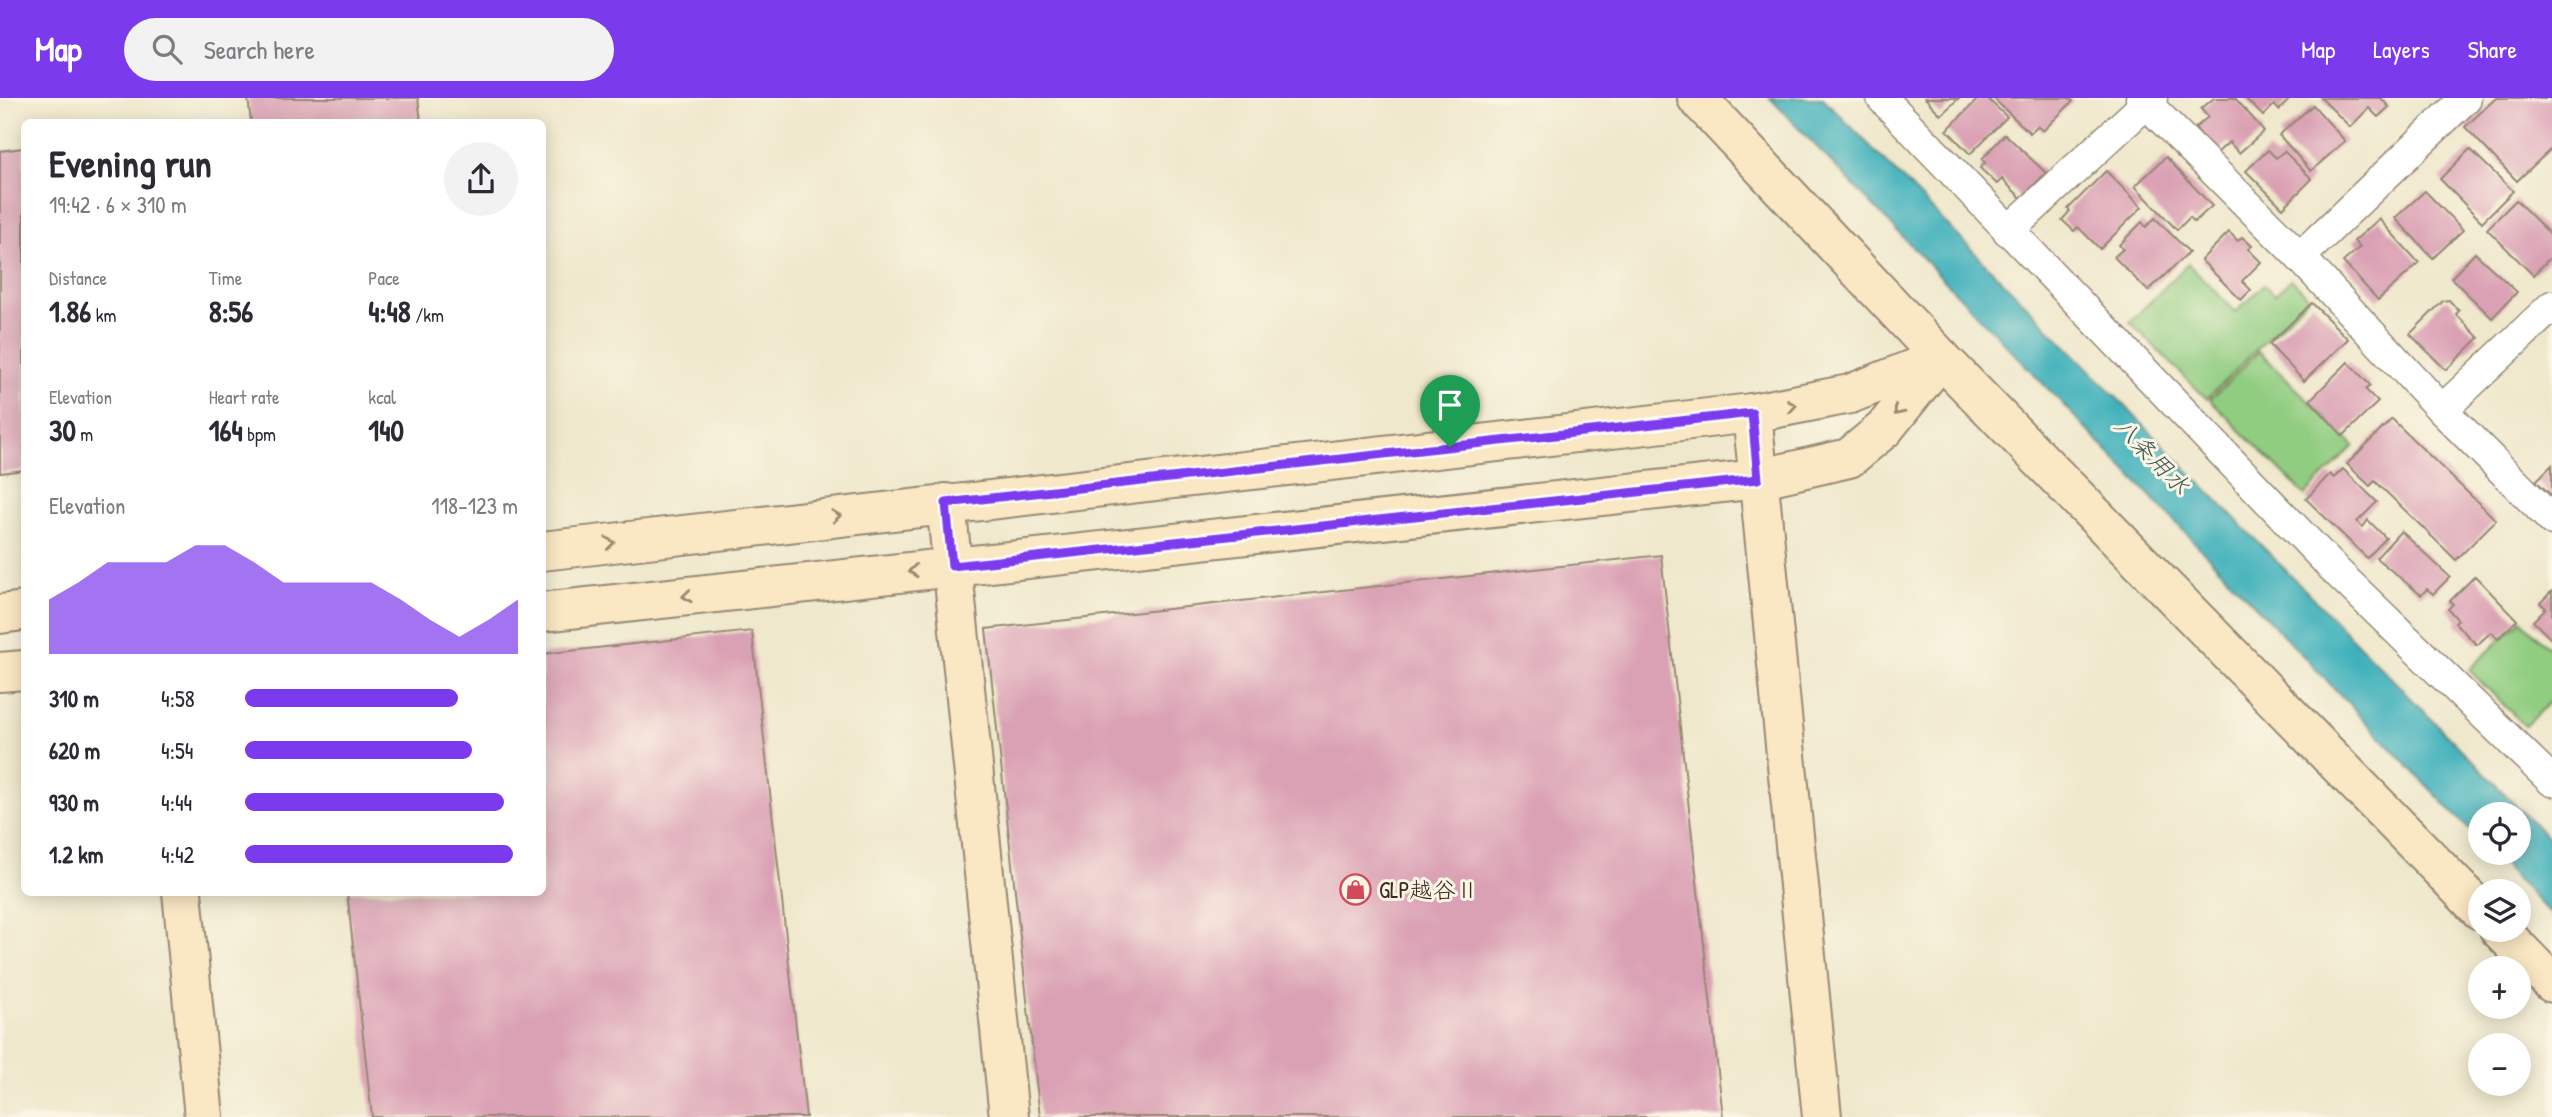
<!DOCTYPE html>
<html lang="en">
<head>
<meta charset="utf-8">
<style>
	:root { --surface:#fff; --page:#f2f2f3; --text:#2b2b33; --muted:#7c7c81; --accent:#7c3aed }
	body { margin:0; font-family:"Patrick Hand","Klee One",sans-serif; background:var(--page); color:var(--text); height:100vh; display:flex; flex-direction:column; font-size:26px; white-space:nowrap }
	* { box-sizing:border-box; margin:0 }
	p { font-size:23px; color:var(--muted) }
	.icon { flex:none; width:38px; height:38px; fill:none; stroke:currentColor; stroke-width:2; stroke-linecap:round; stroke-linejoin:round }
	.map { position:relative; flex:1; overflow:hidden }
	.details { position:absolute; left:21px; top:21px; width:525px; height:777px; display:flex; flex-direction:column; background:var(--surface); border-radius:10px; box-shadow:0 4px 18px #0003 }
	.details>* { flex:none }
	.fabs { position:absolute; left:2468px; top:704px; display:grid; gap:14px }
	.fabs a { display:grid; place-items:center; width:63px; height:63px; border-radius:50%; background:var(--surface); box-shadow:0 4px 18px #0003; font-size:35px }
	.pin { position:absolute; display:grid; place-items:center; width:60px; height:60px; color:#fff; margin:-72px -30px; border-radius:50% 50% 50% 0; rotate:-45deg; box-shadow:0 0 7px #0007 }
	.pin .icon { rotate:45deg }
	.round { display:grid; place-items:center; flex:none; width:74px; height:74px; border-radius:37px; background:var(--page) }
	.overview { display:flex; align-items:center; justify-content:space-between; height:119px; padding:0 28px }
	h1 { font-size:38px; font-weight:800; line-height:52px }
	.metrics { display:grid; grid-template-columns:repeat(3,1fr); gap:10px; height:119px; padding:7px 28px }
	.metrics div { display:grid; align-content:center }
	.metrics b { font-size:30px; font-weight:800 }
	.metrics small { font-size:19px; font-weight:400 }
	.metrics p { font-size:19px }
	.chart { height:196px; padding:14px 28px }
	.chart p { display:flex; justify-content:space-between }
	.chart svg { width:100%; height:126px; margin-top:7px; fill:var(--accent); opacity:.7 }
	ul { padding:0 28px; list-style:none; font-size:23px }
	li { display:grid; grid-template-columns:112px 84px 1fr; align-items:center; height:52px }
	li i { height:18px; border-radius:9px; background:var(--accent) }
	header { display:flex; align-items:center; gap:42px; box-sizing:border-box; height:98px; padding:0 35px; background:var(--accent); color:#fff }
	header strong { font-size:33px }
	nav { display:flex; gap:38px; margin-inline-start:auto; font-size:24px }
	.search { width:490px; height:63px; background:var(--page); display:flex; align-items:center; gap:18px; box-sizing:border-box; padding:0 24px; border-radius:38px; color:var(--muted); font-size:26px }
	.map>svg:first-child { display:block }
</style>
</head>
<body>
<header>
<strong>Map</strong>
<div class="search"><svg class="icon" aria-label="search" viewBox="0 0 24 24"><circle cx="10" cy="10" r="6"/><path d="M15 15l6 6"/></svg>Search here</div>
<nav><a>Map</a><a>Layers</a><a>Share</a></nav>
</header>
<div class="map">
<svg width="2552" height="1019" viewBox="0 0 2552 1019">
	<rect width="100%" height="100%" fill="#fcf5e5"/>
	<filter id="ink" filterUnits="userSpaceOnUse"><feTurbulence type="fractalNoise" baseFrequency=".0143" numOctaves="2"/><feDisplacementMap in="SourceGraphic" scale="14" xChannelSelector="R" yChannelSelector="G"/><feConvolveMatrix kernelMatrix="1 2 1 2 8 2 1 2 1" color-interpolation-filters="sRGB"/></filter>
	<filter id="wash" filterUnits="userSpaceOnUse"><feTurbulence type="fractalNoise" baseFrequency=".00686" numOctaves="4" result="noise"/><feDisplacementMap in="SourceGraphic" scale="28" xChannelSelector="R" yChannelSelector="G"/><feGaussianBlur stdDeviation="1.57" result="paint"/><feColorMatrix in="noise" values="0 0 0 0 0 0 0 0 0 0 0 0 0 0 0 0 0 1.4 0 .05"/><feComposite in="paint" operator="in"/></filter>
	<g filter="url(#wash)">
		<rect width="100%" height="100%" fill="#efe8cc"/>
		<g fill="#91cd81" stroke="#667c50" stroke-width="2">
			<polygon points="2188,166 2236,214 2264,187 2275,197 2291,181 2309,199 2207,301 2130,224"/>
			<polygon points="2259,253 2354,348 2305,397 2210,302"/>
			<polygon points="2521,522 2552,554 2552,601 2525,628 2469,572"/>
		</g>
		<polygon fill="#41b1bb" stroke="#3e6e6c" stroke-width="2" points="1770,0 1823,0 2552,744 2552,818 2491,754 2518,754 2518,716 2480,716 2480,743"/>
		<g id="blocks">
			<g fill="#daa0b4">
				<polygon points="248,0 418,0 421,24 251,24"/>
				<polygon points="1925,0 1959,0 1941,17"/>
				<polygon points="1979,0 1987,0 2007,19 1970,56 1947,32"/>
				<polygon points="1993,0 2069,0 2073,3 2043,33 2037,28 2030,35"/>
				<polygon points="2214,0 2235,0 2264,33 2239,55 2229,44 2217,55 2195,30 2208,19 2201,11"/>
				<polygon points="2245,0 2291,0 2279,12 2274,7 2263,18"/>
				<polygon points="2321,0 2381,0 2389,9 2378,19 2369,10 2350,29"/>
				<polygon points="2496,0 2552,0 2552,50 2517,83 2465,29"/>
				<polygon points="2313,7 2345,43 2311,73 2279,37"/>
				<polygon points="2005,36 2046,75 2021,100 2002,81 1997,86 1980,70 1985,65 1982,61"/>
				<polygon points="24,50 24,372 0,375 0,53"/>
				<polygon points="2470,51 2513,93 2482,124 2440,81"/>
				<polygon points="2268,52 2276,60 2284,53 2312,81 2283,110 2246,73"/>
				<polygon points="2166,59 2212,108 2194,124 2190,119 2177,132 2135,88"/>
				<polygon points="2106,73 2142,109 2100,151 2078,129 2074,133 2062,122 2070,113 2068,111"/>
				<polygon points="2425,93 2463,132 2433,160 2395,120"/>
				<polygon points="2516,102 2552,138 2552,158 2533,177 2487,131"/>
				<polygon points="2155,120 2189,154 2148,193 2114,159 2123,151 2119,147 2142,124 2146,129"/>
				<polygon points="2379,121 2419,165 2378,202 2343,164 2360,149 2354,143"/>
				<polygon points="2229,134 2238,143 2242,139 2252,148 2248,151 2261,164 2242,183 2251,192 2241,202 2201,162"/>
				<polygon points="2475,155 2517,194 2492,220 2451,180"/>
				<polygon points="2449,202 2459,213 2456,216 2479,240 2446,272 2410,236 2443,203"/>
				<polygon points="2312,205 2348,241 2304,283 2269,246"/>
				<polygon points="2348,264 2370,287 2366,292 2378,304 2343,338 2310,302"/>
				<polygon points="2392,321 2496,422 2456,462 2375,383 2370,388 2347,366"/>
				<polygon points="2552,367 2552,398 2536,383"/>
				<polygon points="2343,371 2377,404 2357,424 2363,429 2368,422 2386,440 2367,460 2306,401 2330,376 2334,380"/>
				<polygon points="2401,433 2450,479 2433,496 2427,491 2421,497 2376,460"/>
				<polygon points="1661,457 1723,1019 1040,1019 986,531"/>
				<polygon points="2475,478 2517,522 2498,541 2491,534 2477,547 2455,525 2458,522 2448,511 2453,506 2450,503"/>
				<polygon points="2552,493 2552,542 2533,523 2546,510 2540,505"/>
				<polygon points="752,533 806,1019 372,1019 347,794 542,794 542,556"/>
			</g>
		</g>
	</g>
	<g filter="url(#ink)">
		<use href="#blocks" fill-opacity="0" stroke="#958975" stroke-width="2"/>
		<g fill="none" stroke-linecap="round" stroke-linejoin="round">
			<defs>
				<g id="street">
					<polyline points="1882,0 2336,473 2552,683"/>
					<polyline points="2141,0 2300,159 2442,312 2552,422"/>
					<polyline points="2008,133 2152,0"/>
					<polyline points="2300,159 2466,0"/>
					<polyline points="2442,312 2552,208"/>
				</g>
				<g id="secondary">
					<polyline points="1697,0 1941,260 2480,812"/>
					<polyline points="1752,315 1822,1019"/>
					<polyline points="946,405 1009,1019"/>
					<polyline points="542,453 1752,315 1850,296 1938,261"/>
					<polyline points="542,514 1758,381 1849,360 1884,331 1941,260"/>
					<polyline points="0,516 24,513"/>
					<polyline points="0,574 24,572"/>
					<polyline points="182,794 204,1019"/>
					<polyline points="2499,831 2552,885"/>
				</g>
			</defs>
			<use href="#street" stroke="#958975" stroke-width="33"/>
			<use href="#secondary" stroke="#958975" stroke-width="42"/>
			<use href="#street" stroke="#fff" stroke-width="30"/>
			<use href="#secondary" stroke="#fae7c3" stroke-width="38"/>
		</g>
		<defs><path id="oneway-chevron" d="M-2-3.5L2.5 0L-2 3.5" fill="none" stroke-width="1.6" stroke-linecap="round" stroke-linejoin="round" transform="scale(1.75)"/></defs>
		<g stroke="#9a8870">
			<use href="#oneway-chevron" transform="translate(1792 308) rotate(-10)"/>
			<use href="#oneway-chevron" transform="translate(1898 313) rotate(129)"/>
			<use href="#oneway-chevron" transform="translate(836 418) rotate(-7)"/>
			<use href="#oneway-chevron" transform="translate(610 445) rotate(-7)"/>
			<use href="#oneway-chevron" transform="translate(913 473) rotate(174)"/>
			<use href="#oneway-chevron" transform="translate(687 498) rotate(174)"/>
		</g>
	</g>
	<g fill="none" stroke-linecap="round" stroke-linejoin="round" filter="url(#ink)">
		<defs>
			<polygon id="route" points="1752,315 1758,381 952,468 946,405"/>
		</defs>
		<use href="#route" stroke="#fff" stroke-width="14"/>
		<use href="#route" stroke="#7c3aed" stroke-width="9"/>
	</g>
	<defs>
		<symbol id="shop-ring" viewBox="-11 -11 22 22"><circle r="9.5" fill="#fcf5e5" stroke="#d1495b" stroke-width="1.5"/><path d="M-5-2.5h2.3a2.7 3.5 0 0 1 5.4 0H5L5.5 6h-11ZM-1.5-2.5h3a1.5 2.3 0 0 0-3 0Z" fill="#d1495b"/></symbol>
	</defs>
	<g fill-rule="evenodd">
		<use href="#shop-ring" x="1338" y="774" width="35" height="35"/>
	</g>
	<g text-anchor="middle" stroke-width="6" stroke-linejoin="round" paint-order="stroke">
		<g font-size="23" fill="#3b2a1e" stroke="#fcf5e5" text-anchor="start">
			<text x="1379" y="800">GLP越谷Ⅱ</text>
		</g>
		<g font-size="24" font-style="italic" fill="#3d5955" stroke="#fcf5e5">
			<text transform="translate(2152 358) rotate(46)" y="8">八条用水</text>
		</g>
	</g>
</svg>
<div class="fabs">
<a><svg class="icon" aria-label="locate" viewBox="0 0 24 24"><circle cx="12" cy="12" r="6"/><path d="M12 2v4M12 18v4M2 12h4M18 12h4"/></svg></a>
<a><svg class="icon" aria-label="layers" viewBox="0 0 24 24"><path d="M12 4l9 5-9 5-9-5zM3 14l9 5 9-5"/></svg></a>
<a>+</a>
<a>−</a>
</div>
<div class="pin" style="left:1450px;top:349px;background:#1e9e55"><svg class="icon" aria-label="arrive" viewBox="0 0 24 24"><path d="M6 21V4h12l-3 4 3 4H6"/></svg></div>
<section class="details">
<div class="overview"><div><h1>Evening run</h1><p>19:42 · 6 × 310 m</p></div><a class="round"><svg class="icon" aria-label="share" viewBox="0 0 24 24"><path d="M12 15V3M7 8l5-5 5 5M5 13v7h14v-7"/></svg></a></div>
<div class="metrics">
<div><p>Distance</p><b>1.86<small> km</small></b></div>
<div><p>Time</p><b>8:56</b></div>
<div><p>Pace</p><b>4:48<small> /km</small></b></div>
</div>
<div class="metrics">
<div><p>Elevation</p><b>30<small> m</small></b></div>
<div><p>Heart rate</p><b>164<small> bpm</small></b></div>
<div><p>kcal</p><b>140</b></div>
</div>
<div class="chart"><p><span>Elevation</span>118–123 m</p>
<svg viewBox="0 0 160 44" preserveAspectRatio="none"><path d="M0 44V25L10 19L20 12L30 12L40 12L50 6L60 6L70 12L80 19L90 19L100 19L110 19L120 25L130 32L140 38L150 32L160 25V44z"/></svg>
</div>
<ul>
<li><b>310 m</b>4:58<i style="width:78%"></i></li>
<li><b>620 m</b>4:54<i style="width:83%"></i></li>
<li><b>930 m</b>4:44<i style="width:95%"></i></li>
<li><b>1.2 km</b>4:42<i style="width:98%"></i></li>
</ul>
</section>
</div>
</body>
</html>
